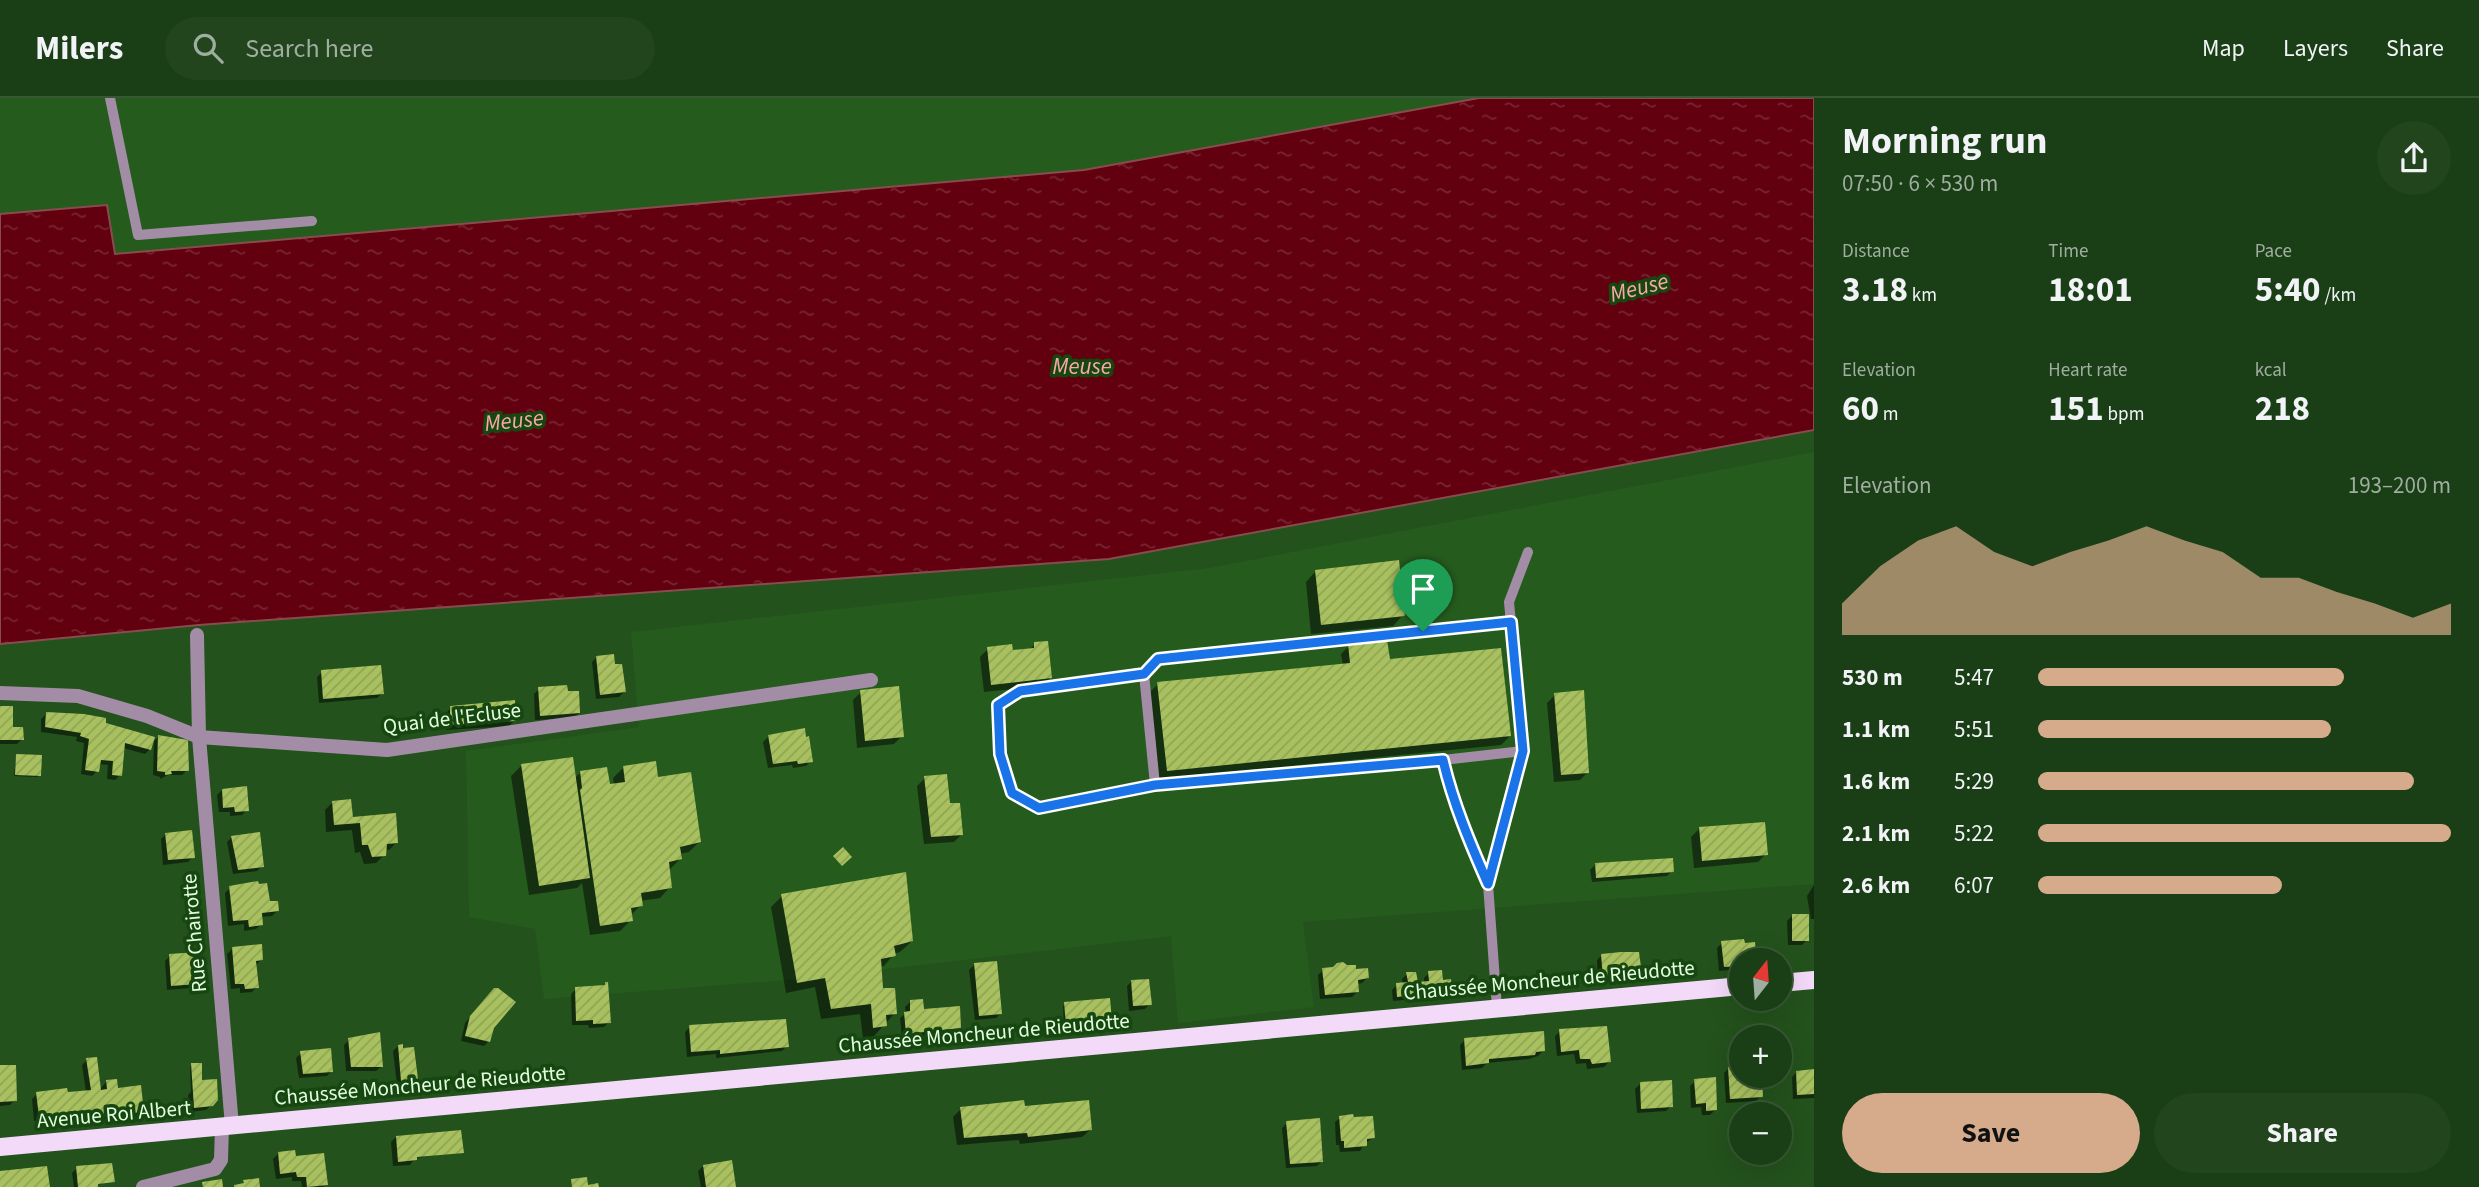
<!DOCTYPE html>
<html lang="en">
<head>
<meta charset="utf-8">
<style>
	:root { --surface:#1a3e15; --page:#23451e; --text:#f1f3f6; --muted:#9faea0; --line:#385734; --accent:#d6ab8b }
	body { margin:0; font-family:"Source Sans 3",sans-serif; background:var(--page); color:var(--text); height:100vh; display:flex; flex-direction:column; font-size:26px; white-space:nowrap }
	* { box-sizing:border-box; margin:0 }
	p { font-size:23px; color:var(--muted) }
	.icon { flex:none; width:38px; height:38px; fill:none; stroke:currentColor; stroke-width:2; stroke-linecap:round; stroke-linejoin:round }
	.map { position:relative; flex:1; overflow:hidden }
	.details { display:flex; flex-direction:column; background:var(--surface); width:665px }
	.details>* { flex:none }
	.needle { width:46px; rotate:17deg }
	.tools { position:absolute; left:1729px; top:850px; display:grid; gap:14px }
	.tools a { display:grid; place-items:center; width:63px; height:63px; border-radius:50%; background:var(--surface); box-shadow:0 7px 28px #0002,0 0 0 2px var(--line); font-size:35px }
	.pin { position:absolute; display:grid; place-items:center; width:60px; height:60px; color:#fff; margin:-72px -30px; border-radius:50% 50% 50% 0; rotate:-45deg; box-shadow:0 0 7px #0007 }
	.pin .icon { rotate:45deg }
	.round { display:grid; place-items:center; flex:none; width:74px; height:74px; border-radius:37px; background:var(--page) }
	.head { display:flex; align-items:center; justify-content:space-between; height:119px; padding:0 28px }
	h1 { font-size:38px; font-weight:700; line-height:52px }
	.stats { display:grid; grid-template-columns:repeat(3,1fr); gap:10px; height:119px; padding:7px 28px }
	.stats div { display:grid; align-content:center }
	.stats b { font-size:35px; font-weight:700 }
	.stats small { font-size:19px; font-weight:400 }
	.stats p { font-size:19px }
	.chart { height:196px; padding:14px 28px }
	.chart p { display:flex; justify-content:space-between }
	.chart svg { width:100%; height:126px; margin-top:7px; fill:var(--accent); opacity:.7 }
	.action { display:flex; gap:14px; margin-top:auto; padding:14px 28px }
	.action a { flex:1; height:80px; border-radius:42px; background:var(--accent); color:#111; font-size:28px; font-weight:700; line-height:80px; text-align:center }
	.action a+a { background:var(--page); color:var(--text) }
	ul { padding:0 28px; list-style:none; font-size:23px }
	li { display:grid; grid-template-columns:112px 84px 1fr; align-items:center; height:52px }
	li i { height:18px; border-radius:9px; background:var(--accent) }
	header { display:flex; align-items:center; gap:42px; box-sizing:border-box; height:98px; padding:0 35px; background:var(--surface); border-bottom:2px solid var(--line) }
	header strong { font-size:33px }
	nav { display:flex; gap:38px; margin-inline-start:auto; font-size:24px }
	.search { width:490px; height:63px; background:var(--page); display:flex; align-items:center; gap:18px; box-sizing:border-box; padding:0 24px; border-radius:38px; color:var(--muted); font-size:26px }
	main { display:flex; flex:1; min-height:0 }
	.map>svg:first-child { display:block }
</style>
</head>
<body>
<header>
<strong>Milers</strong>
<div class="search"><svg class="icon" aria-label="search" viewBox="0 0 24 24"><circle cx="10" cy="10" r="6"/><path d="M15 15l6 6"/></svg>Search here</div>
<nav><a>Map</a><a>Layers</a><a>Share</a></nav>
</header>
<main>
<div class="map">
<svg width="1814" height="1089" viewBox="0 0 1814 1089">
	<defs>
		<pattern id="water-ripples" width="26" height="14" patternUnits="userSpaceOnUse" patternTransform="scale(1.75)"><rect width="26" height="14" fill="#620010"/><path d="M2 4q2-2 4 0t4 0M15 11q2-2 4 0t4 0" fill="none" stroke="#782632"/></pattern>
		<pattern id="building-hatch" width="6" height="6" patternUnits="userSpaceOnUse" patternTransform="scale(1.75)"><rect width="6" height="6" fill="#a8c15e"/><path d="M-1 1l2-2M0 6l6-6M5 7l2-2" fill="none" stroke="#8fa457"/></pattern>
	</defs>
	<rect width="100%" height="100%" fill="#23521c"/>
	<g fill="#265b1e">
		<polygon points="0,0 1479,0 1084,72 115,156 107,107 0,116"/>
		<polygon points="1814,354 1814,786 1303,824 1314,909 1178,925 1171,838 799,881 544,901 535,831 469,819 466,653 639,629 631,534 1209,470"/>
	</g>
	<polygon fill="url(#water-ripples)" stroke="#894c4e" stroke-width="2" points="1479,0 1814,0 1814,332 1109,461 199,527 0,546 0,116 107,107 115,156 1084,72"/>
	<g fill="#0007">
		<polygon points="1316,473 1403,517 1393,528 1311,536 1306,484"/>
		<polygon points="1035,546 1050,580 1042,588 984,594 980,559 988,551 1012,554 1029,552"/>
		<polygon points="1349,548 1388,562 1500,552 1509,639 1501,647 1159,681 1150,594 1158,586 1343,567 1341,556"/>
		<polygon points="597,559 624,594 619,599 596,601 592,564"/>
		<polygon points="322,574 382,595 377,600 319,605 317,579"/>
		<polygon points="539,591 579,615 574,620 535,622 534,596"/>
		<polygon points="861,594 902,638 894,646 857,650 853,602"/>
		<polygon points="1555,597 1588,674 1580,682 1554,684 1547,605"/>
		<polygon points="0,610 11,630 22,641 17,646 0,646"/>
		<polygon points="451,610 514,623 509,628 446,632 446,615"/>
		<polygon points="46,616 150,651 145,656 123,650 120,677 115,682 107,681 108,667 98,666 97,673 92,678 81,676 84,645 76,643 77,639 41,634 41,621"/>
		<polygon points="159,639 187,672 182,677 168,677 160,681 160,679 153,677 154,643"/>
		<polygon points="768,639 805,641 811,663 806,668 793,670 792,667 768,670 763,644"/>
		<polygon points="16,658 39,677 37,679 14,678"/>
		<polygon points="522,667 574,681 580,675 609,687 614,687 613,680 624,669 657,681 699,744 689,754 680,756 680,761 668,773 670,789 660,800 640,803 641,807 631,817 631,822 620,833 590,837 582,785 577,790 529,797 511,678"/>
		<polygon points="925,680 948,707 962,736 954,744 924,746 917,688"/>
		<polygon points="222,692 247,712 242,717 230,718 230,714 219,714 217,697"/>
		<polygon points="333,704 351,721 394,717 397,744 389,752 385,752 384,757 376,765 364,766 360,754 355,755 352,732 326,734 325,712"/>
		<polygon points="1699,731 1766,756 1758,764 1694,770 1691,739"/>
		<polygon points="166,736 193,759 188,764 163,767 161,741"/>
		<polygon points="232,739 262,768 257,773 233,776 227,744"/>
		<polygon points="1595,767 1672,773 1667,778 1592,784 1590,772"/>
		<polygon points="904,776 911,844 900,854 894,856 884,868 880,869 881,891 895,915 874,938 863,940 860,916 821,921 815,889 786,895 771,809 782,798"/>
		<polygon points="1814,787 1814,821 1811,821 1807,798"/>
		<polygon points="230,790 268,805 277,813 272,818 261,819 261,826 256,831 244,833 244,826 228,828 225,795"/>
		<polygon points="1792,818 1807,842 1802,847 1788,847 1787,823"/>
		<polygon points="1722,845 1741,863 1741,871 1719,873 1717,850"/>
		<polygon points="232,851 261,862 255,868 257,889 252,894 240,895 240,890 231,891 227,856"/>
		<polygon points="1602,857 1640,877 1619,880 1616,883 1598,885 1597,862"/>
		<polygon points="170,858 196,885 191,890 167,892 165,863"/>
		<polygon points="974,867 1001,915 996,920 975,922 969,872"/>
		<polygon points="1323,872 1355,873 1367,880 1362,885 1356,886 1357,894 1352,899 1320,901 1318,877"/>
		<polygon points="1429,875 1442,883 1450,893 1445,898 1393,903 1392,892 1397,887 1403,887 1402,881 1407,876 1416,886 1424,885 1424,880"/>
		<polygon points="1132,883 1150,906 1145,911 1129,913 1127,888"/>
		<polygon points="576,891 609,924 604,929 589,930 588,927 572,927 571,896"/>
		<polygon points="489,897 492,929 489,943 484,948 461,943 465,925"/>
		<polygon points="910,904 923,913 959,929 954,934 902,940 900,920 906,915 905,909"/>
		<polygon points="1065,906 1110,923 1105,928 1092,929 1091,926 1064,929 1063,908"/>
		<polygon points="690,929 787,948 782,953 716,960 716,956 687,959 685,934"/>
		<polygon points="1560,933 1609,964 1604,969 1587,971 1586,965 1576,966 1574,956 1557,958 1555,938"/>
		<polygon points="349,942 381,969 376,973 346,973 344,947"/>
		<polygon points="1465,942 1543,953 1538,958 1529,961 1487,965 1482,970 1462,972 1460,947"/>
		<polygon points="398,948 416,981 411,986 397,987 393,953"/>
		<polygon points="301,955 332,973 327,978 299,980 296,960"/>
		<polygon points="87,962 100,991 107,983 142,1013 137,1018 67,1025 66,1017 34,1023 32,1001 37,996 66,998 86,994 82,967"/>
		<polygon points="192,967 201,983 217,1001 206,1012 190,1014 188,997 191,994 190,969"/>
		<polygon points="0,969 15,1002 10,1007 0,1008"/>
		<polygon points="1741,969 1741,978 1761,998 1756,1003 1726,1005 1724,975 1729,970"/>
		<polygon points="1814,973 1814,1000 1793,1001 1792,979 1797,974"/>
		<polygon points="1695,983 1715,1012 1710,1017 1702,1017 1701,1009 1691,1010 1690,988"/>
		<polygon points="1640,986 1671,1008 1666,1013 1637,1015 1635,991"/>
		<polygon points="1024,1010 1090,1032 1082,1039 1020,1046 1019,1042 957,1047 953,1019 961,1011"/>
		<polygon points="1340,1020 1373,1040 1365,1045 1360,1053 1340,1054 1339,1047 1336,1047 1335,1024"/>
		<polygon points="1287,1025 1322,1063 1317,1068 1286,1070 1282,1030"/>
		<polygon points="396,1039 462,1054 415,1060 410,1067 393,1068 391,1044"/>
		<polygon points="278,1056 294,1060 326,1087 323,1089 302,1089 301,1083 292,1083 292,1079 276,1081 273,1061"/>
		<polygon points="703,1068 733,1089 701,1089 698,1073"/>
		<polygon points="77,1070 96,1089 74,1089 72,1075"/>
	</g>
	<g fill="url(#building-hatch)">
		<polygon points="1399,462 1405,518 1321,527 1315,472"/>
		<polygon points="1387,542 1390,561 1501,550 1511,638 1167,673 1157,584 1350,565 1348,546"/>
		<polygon points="1048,543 1052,580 991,587 987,549 1012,546 1013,552 1034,550 1034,544"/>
		<polygon points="614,556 615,566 622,566 626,594 600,597 596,558"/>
		<polygon points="381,567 384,596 323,601 321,572"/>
		<polygon points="567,587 568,593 579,593 580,615 540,618 538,589"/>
		<polygon points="899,588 904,639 865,643 860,592"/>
		<polygon points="1584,592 1589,675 1561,677 1554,595"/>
		<polygon points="515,602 516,623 450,627 450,608"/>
		<polygon points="0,608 13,608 13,629 23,629 24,642 0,642"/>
		<polygon points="46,614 84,616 106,620 106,625 155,639 151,652 125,645 122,678 112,677 113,663 101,662 99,674 85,672 89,641 80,638 81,635 45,629"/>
		<polygon points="805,630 806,639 809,638 813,664 798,666 797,663 773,666 768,637"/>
		<polygon points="158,637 188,642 189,673 171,673 172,676 165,677 165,674 157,673"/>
		<polygon points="16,656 42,657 41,678 15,677"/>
		<polygon points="573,659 590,780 539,788 521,666"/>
		<polygon points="656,663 658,679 691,674 701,744 680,749 682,761 669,764 672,790 641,795 643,808 631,810 633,823 600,828 580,692 582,690 580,673 607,669 610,686 625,684 623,668"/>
		<polygon points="947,676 950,705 960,705 963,737 931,739 924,678"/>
		<polygon points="247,688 249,713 235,714 234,709 223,710 222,691"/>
		<polygon points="351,701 353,719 396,715 398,745 387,746 386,758 372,759 368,747 362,747 360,725 334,727 332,703"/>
		<polygon points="1765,724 1768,757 1702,763 1699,729"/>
		<polygon points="192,732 195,760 168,762 165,735"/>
		<polygon points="260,734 264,769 238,772 231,738"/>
		<polygon points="843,749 852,759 842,768 833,758"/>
		<polygon points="1673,760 1674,774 1596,780 1595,765"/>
		<polygon points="906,774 913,843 894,848 896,858 881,861 883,890 895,890 897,916 886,917 887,928 873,930 871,906 831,911 825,880 797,885 781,796"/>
		<polygon points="258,783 259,786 267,785 270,803 278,803 279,813 262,815 263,827 249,829 248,822 233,823 229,788"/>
		<rect x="1792" y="816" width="17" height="27"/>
		<polygon points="1744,841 1745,845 1755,844 1757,863 1741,863 1741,868 1724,869 1721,843"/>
		<polygon points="262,846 263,862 256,863 259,890 245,891 244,886 235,886 232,849"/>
		<polygon points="198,854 198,886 171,888 169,856"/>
		<polygon points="1621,854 1639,854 1642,877 1603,881 1601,856"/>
		<polygon points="997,863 1002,916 979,918 974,865"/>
		<polygon points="1343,864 1347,867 1356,867 1356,871 1368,870 1369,880 1358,882 1359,894 1325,897 1322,870 1333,869 1337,865"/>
		<polygon points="1442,872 1443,882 1451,881 1452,894 1397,899 1396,885 1408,884 1406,874 1416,874 1418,884 1429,883 1428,873"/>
		<polygon points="1149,881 1152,907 1133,908 1131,882"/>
		<polygon points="605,884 608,884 611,925 593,926 593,922 576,923 575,889 605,887"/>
		<polygon points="494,890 498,890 516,904 494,930 490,944 465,938 470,918"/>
		<polygon points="1110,900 1112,923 1066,928 1064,904"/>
		<polygon points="923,901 924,911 960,908 961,930 906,936 904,914 910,913 910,902"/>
		<polygon points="786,921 789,949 720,956 720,952 691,954 689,927"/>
		<polygon points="1607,928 1611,964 1592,966 1590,961 1580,961 1579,952 1561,954 1559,931"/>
		<polygon points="1544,933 1545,953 1536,954 1535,957 1489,961 1489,965 1466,968 1464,940"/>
		<polygon points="380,934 383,969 351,969 348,940"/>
		<polygon points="403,946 403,950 414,949 418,981 401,983 398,947"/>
		<polygon points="331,950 333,974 303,976 300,953"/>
		<polygon points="97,959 101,992 107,991 106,982 117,981 118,990 141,987 144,1014 71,1021 70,1015 39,1019 36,994 67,990 68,994 91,992 86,960"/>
		<polygon points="191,965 202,965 202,982 217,981 218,1002 213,1008 194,1010"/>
		<polygon points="0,967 16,967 17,1003 0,1004"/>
		<polygon points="1741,968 1741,978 1762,978 1763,999 1730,1001 1728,969"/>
		<polygon points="1814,971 1814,996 1797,997 1796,973"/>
		<polygon points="1716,979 1717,1012 1706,1013 1706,1005 1696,1006 1694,981"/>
		<polygon points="1672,982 1673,1009 1641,1011 1640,984"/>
		<polygon points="1024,1002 1025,1008 1089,1002 1092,1032 1028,1039 1027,1035 964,1040 960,1009"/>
		<polygon points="1353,1016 1354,1019 1373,1018 1375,1040 1367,1041 1367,1048 1344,1050 1344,1043 1341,1043 1339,1018"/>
		<polygon points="1320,1020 1323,1064 1290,1066 1286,1023"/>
		<polygon points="461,1032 464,1055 417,1059 417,1062 398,1064 396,1038"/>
		<polygon points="295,1052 296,1058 324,1055 328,1087 307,1089 306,1079 297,1079 296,1074 280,1076 278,1054"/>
		<polygon points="732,1062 736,1089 706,1089 703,1067"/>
		<polygon points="112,1065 115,1084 98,1086 98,1089 78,1089 76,1068"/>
		<polygon points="47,1068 50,1089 0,1089 0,1073"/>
		<polygon points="587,1079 588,1087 598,1085 599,1089 572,1089 571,1081"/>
		<polygon points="259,1080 260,1089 234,1089 234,1087 244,1085 243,1082"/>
		<polygon points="222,1081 223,1089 203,1089 202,1084"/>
	</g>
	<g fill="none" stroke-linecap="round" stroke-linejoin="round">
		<g stroke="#a38da6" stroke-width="10">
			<polyline points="110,0 138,137 312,123"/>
			<polyline points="1144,576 1020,593 998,607 1000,656 1012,695 1039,710 1155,687"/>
			<polyline points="1443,662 1155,687 1144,576 1158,561 1511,524"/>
			<path d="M1488 786C1470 745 1453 705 1443 662L1523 653"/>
			<polyline points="1497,910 1488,786 1523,653 1509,504 1528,454"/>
		</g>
		<g stroke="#a38da6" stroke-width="14">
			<polyline points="197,537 199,639 232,1028"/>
			<polyline points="0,595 78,598 147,618 199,639 387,652 871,582"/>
			<polyline points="143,1089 215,1071 221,1062 222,1029"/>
		</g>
		<g stroke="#f4daf9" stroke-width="18">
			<polyline points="1780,885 1814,882"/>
			<polyline points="0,1049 1741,888"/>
		</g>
	</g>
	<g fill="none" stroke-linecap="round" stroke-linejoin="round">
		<defs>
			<path id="route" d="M1511 524 1523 653 1488 786C1470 745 1453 705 1443 662L1155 687 1039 710 1012 695 1000 656 998 607 1020 593 1144 576 1158 561Z"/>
		</defs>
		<use href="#route" stroke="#fff" stroke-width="14"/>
		<use href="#route" stroke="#1a73e8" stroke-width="9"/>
	</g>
	<g text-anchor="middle" stroke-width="7" stroke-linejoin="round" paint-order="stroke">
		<g font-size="21" fill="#e3fddf" stroke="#174710">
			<text transform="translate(452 620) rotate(-7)" y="7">Quai de l'Ecluse</text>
			<text transform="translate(194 835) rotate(-95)" y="7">Rue Chairotte</text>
			<text transform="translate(1549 882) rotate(-5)" y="7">Chaussée Moncheur de Rieudotte</text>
			<text transform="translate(984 935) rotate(-5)" y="7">Chaussée Moncheur de Rieudotte</text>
			<text transform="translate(420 987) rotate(-5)" y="7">Chaussée Moncheur de Rieudotte</text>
			<text transform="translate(114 1016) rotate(-5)" y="7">Avenue Roi Albert</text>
		</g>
		<g font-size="23" font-style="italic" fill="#f9a8a6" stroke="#174710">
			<text transform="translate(1639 189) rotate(-14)" y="8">Meuse</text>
			<text x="1082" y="276">Meuse</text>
			<text transform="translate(514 322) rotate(-6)" y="8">Meuse</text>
		</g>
	</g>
</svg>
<div class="tools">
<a><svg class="needle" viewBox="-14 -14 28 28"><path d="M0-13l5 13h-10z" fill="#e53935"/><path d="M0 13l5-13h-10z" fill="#9faea0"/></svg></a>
<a>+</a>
<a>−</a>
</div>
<div class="pin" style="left:1423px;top:533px;background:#1e9e55"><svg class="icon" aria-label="arrive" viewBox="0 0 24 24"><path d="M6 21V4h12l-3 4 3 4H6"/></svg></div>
</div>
<section class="details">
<div class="head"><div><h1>Morning run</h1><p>07:50 · 6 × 530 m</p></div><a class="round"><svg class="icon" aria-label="share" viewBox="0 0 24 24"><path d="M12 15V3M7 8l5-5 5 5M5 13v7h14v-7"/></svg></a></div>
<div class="stats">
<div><p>Distance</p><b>3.18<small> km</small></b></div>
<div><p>Time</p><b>18:01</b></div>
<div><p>Pace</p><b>5:40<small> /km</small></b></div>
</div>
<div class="stats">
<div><p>Elevation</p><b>60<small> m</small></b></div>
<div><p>Heart rate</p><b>151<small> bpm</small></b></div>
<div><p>kcal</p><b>218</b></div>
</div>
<div class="chart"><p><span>Elevation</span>193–200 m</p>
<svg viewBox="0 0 160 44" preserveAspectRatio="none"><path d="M0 44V33L10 20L20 11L30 6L40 15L50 20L60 15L70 11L80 6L90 11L100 15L110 24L120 24L130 29L140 33L150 38L160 33V44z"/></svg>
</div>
<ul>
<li><b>530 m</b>5:47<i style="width:74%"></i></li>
<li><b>1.1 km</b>5:51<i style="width:71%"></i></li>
<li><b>1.6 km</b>5:29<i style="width:91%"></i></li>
<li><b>2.1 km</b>5:22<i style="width:100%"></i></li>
<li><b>2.6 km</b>6:07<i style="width:59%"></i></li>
</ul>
<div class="action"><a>Save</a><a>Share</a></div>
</section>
</main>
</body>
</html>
